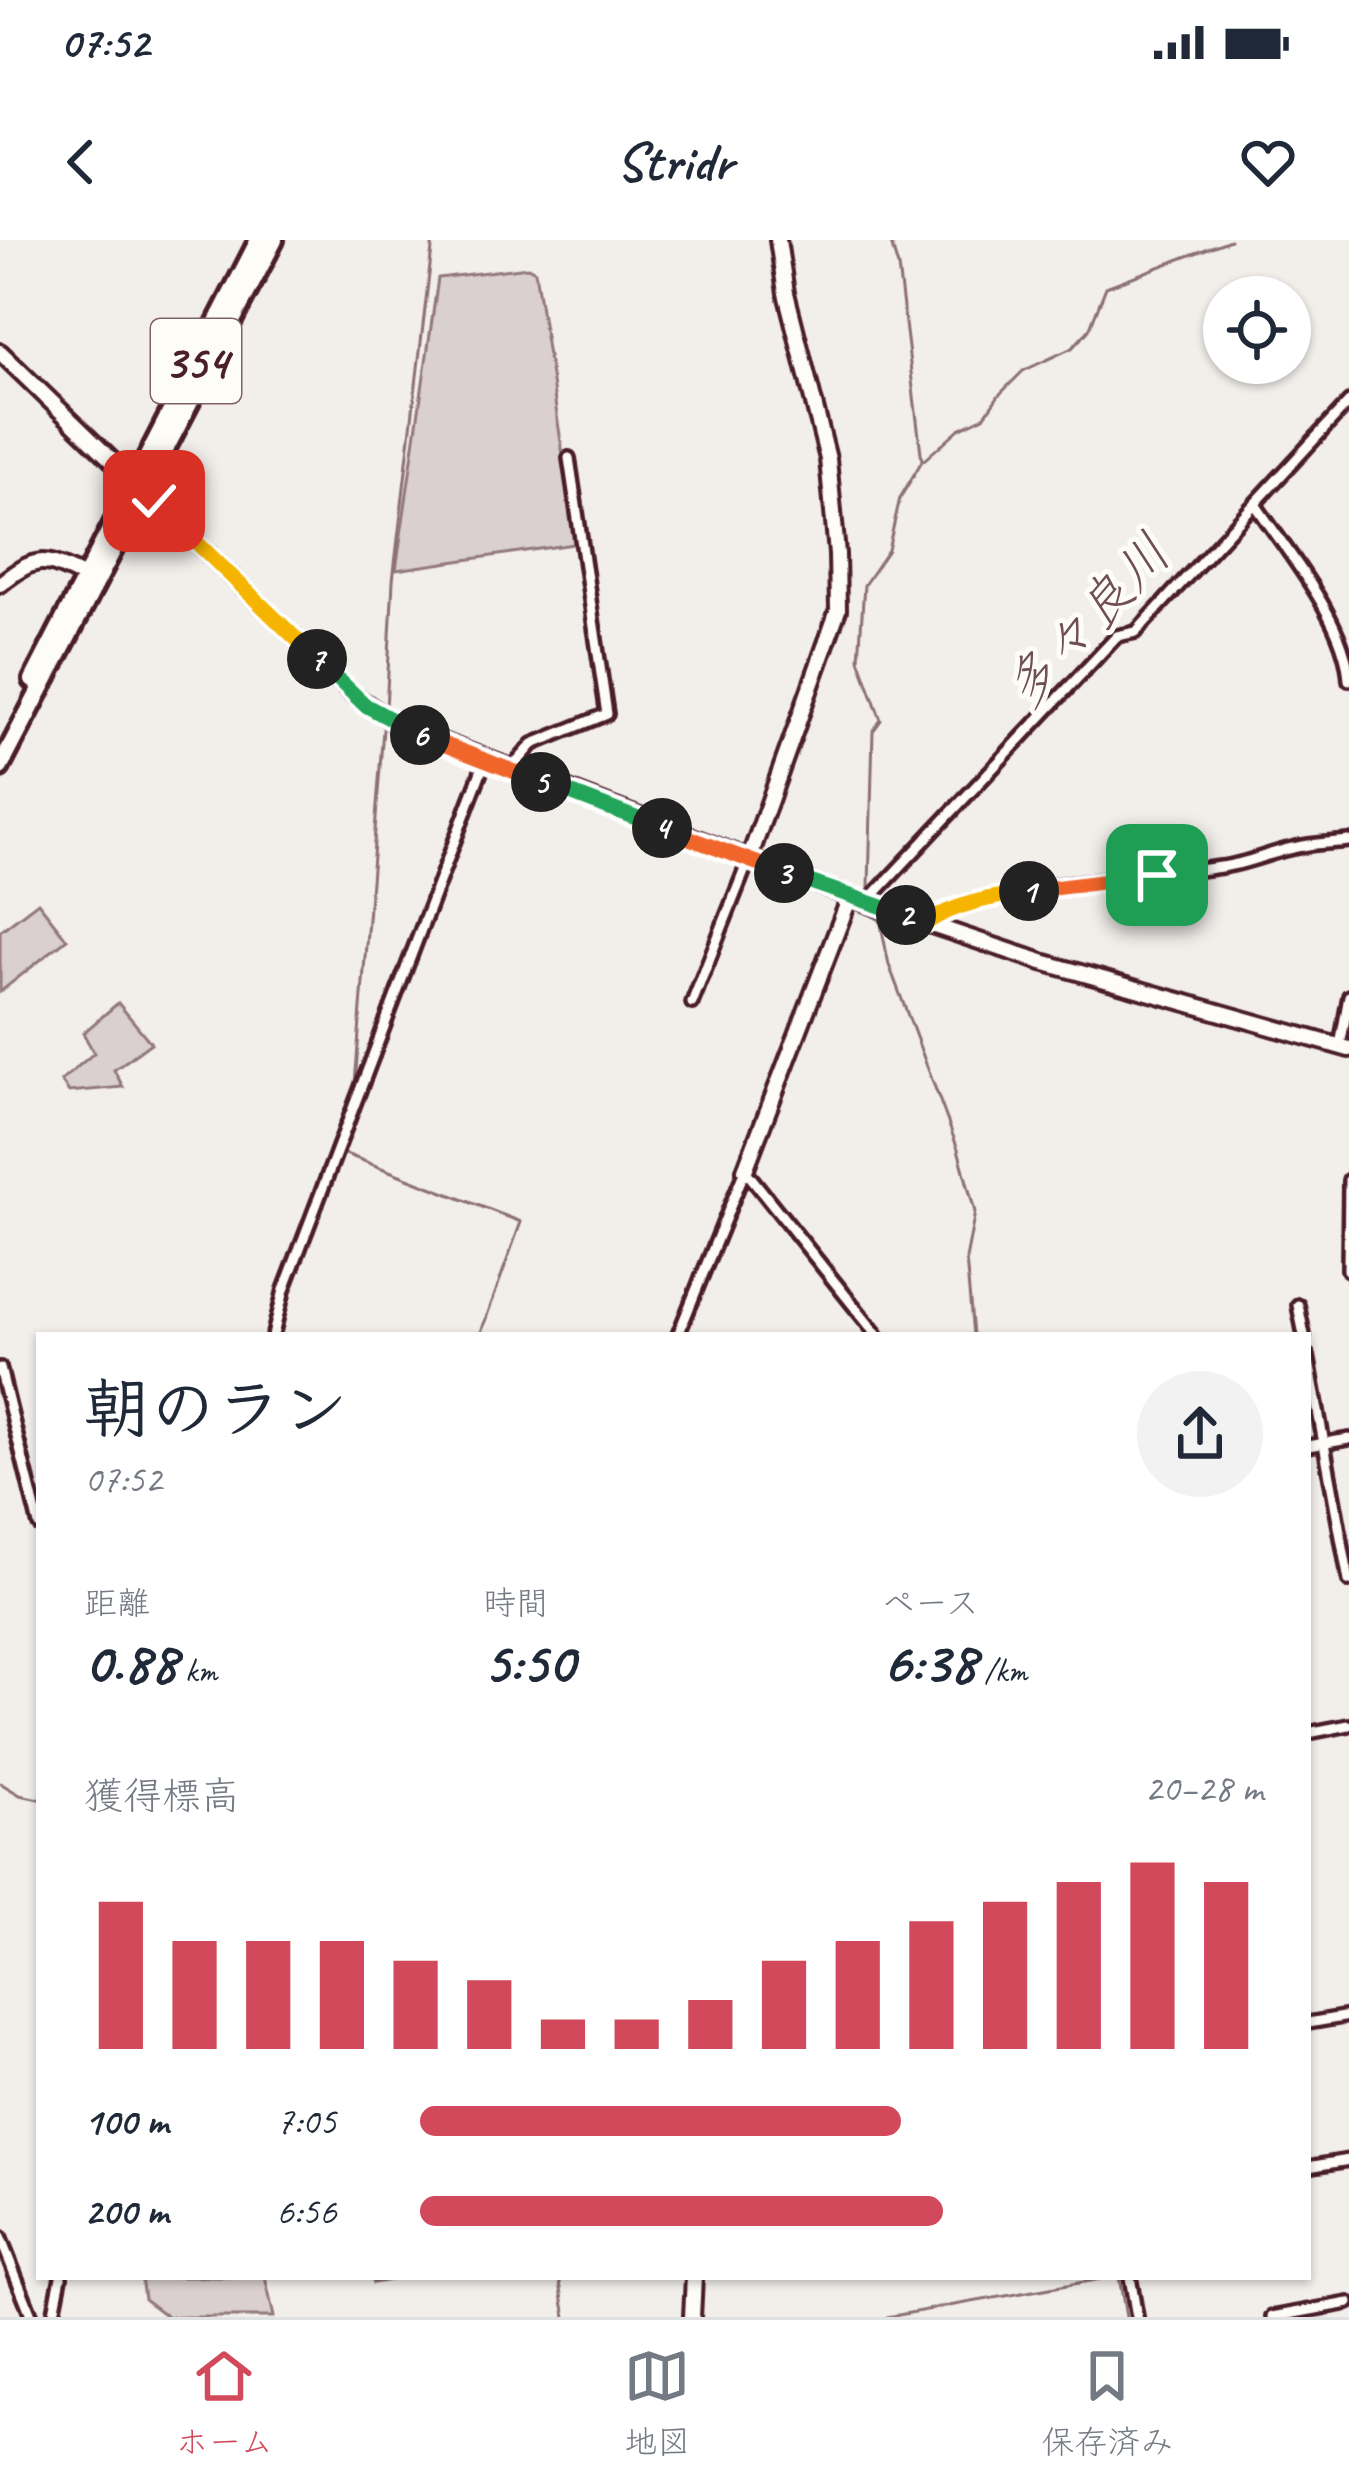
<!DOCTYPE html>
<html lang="ja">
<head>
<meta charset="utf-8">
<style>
	:root { --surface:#fff; --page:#f2f2f3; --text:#1f2937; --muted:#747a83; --line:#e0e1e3; --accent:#d1495b }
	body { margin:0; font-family:Caveat,"Klee One",sans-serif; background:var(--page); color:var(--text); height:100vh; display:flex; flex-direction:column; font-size:45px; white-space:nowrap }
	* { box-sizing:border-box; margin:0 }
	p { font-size:39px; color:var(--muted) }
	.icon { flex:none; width:66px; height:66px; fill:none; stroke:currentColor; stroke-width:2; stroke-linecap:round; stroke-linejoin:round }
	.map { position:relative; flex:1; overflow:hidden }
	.drawer { position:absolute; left:36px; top:1092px; width:1275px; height:948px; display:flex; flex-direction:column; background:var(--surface); border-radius:0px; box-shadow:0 3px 9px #0004 }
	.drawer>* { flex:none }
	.controls { position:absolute; left:1203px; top:36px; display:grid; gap:24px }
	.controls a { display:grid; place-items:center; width:108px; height:108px; border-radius:50%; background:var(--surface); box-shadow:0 3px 9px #0004; font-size:60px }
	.pin { position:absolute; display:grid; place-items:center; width:102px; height:102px; color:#fff; margin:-51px; border-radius:24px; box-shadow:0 6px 18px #0006 }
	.km { position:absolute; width:60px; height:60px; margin:-30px; border-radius:50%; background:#222; color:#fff; font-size:33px; line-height:60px; text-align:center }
	.round { display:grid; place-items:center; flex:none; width:126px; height:126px; border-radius:63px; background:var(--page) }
	.summary { display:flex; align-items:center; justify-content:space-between; height:204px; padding:0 48px }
	h1 { font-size:66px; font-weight:600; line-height:90px }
	.metrics { display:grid; grid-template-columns:repeat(3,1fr); gap:18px; height:204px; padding:12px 48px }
	.metrics div { display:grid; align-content:center }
	.metrics b { font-size:60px; font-weight:600 }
	.metrics small { font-size:33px; font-weight:400 }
	.metrics p { font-size:33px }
	.chart { height:336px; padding:24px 48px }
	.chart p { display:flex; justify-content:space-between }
	.chart svg { width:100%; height:216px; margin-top:12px; stroke:var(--accent); stroke-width:6 }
	ul { padding:0 48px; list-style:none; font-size:39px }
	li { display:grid; grid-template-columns:192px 144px 1fr; align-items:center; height:90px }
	li i { height:30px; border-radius:15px; background:var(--accent) }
	.status { display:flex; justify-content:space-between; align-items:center; height:84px; padding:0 60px; background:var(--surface); direction:ltr }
	.status svg { height:33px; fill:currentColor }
	header { display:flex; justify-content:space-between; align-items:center; height:156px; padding:0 48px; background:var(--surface); font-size:54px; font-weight:600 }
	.menu { display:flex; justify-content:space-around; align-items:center; height:168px; border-top:3px solid var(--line); background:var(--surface); font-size:33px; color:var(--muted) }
	.menu a { display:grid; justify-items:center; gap:6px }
	.menu .active { color:var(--accent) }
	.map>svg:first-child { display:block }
</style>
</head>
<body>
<div class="status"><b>07:52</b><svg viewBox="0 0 49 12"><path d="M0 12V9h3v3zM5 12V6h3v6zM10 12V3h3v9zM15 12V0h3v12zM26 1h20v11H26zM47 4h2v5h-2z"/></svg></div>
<header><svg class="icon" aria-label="back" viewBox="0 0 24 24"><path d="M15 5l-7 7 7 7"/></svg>Stridr<svg class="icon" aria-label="heart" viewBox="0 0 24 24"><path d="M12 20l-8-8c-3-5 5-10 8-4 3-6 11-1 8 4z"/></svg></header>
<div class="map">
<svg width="1349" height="2077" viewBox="0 0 1349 2077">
	<rect width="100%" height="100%" fill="#f2efeb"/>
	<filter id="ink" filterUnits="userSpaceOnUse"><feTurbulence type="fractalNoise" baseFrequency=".00833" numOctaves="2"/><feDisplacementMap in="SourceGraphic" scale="24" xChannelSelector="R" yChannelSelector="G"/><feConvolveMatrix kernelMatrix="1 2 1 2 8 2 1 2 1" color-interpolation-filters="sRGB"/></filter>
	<g filter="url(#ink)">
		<g fill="#d9d0cf" stroke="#92787d" stroke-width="3">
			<polygon points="528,27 535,31 576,300 574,304 396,330 438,38"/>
			<polygon points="38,662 67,699 0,752 0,691"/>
			<polygon points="118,763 151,803 114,830 123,847 69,852 61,841 94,813 83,793"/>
			<polygon points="141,2037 265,2037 274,2077 168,2077 144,2059"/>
		</g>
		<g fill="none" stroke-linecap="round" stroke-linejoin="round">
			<g stroke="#8b6f75" stroke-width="3">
				<polyline points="1298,211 1349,155"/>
				<polyline points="924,220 959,189 984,177 999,155 1023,131 1072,108 1089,90 1106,47 1230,0"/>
				<polyline points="1129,390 1267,244"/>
				<polyline points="1063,460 1123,397"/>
				<polyline points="386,469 393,341 433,0"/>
				<polyline points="383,489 355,844 330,908 521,982 480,1095"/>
				<polyline points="869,647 873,491 881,480 859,419 864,345 888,310 900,258 922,221 898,27 890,0"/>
				<polyline points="864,671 880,680 889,725 958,909 975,972 966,1019 973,1095"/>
				<polyline points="0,1543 20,1555 39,1559"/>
				<polyline points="371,2037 373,2043 408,2037"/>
				<polyline points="559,2037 566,2077"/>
				<polyline points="1119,2037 1126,2077"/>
				<polyline points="47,2077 55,2037"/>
				<polyline points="887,2077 1112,2037"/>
			</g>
			<defs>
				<g id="street">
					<path d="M1255 264C1287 312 1346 381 1349 440"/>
					<polyline points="511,529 533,504 607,474 569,218"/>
					<polyline points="866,663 1117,396 1136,392 1349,162"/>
					<path d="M928 682C985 640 1148 639 1221 627 1246 624 1269 613 1293 608 1311 603 1331 603 1349 601"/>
					<polyline points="692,763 749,619"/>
					<polyline points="1340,806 1349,756"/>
					<polyline points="1348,1030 1349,940"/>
					<polyline points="1298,1065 1304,1095"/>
					<polyline points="273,1095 284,1050 485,521"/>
					<polyline points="678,1095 745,930 877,1095"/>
					<polyline points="1308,1116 1349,1341"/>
					<polyline points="0,1128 39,1285"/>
					<polyline points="1308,1206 1349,1199"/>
					<polyline points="1308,1493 1349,1485"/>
					<polyline points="1308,1783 1349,1776"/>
					<polyline points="1308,1927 1349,1920"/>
					<polyline points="0,1997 32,2077"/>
					<polyline points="1130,2037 1137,2077"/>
					<polyline points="53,2077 61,2037"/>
					<polyline points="1272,2077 1349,2063"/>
				</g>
				<g id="secondary">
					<polyline points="0,112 355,456 398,485 866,663 1042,722 1349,809"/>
					<path d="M0 344C37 315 44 317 85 337"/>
					<polyline points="749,619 838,370 837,314 828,219 786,53 778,0"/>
					<polyline points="745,930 850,657"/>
					<polyline points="692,2077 694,2037"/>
				</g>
				<g id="highway">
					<polyline points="33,440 259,0"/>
					<polyline points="0,527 274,0"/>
				</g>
			</defs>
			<use href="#street" stroke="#4a1f2b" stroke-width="18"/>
			<use href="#secondary" stroke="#4a1f2b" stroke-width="22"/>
			<use href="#highway" stroke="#4a1f2b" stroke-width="26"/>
			<use href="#street" stroke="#fdfcf7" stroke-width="9"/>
			<use href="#secondary" stroke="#fdfcf7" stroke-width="14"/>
			<use href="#highway" stroke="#fdfcf7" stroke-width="16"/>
		</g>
	</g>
	<g fill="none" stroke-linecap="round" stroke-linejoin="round" filter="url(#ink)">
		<defs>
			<polyline id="split-1" points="1029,651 1157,635"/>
			<path id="split-2" d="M906 675 928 682C956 663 996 657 1029 651"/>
			<polyline id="split-3" points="784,633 906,675"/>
			<polyline id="split-4" points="662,588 784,633"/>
			<polyline id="split-5" points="541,542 662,588"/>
			<polyline id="split-6" points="420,495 541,542"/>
			<polyline id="split-7" points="317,419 365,465 420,495"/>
			<polyline id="split-8" points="224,329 317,419"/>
			<polyline id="split-9" points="154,261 224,329"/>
		</defs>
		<use href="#split-1" stroke="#fff" stroke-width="24"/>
		<use href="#split-2" stroke="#fff" stroke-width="24"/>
		<use href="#split-3" stroke="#fff" stroke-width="24"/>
		<use href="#split-4" stroke="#fff" stroke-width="24"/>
		<use href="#split-5" stroke="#fff" stroke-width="24"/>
		<use href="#split-6" stroke="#fff" stroke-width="24"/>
		<use href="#split-7" stroke="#fff" stroke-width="24"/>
		<use href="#split-8" stroke="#fff" stroke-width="24"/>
		<use href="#split-9" stroke="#fff" stroke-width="24"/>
		<use href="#split-1" stroke="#f0652b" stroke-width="15"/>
		<use href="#split-2" stroke="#f5b400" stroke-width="15"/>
		<use href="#split-3" stroke="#22a559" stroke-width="15"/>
		<use href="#split-4" stroke="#f0652b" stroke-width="15"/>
		<use href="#split-5" stroke="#22a559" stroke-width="15"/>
		<use href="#split-6" stroke="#f0652b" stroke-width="15"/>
		<use href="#split-7" stroke="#22a559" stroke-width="15"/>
		<use href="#split-8" stroke="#f5b400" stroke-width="15"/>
		<use href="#split-9" stroke="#f5b400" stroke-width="15"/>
	</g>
	<g text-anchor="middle" stroke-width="10" stroke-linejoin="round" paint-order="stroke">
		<rect fill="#fdfcf7" stroke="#806168" stroke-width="3" x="151" y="79" width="90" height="84" rx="9"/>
		<g font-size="48" font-weight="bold" fill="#4a1f2b">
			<text x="196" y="138">354</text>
		</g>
		<g font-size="54" font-style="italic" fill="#704e56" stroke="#fdfcf7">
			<text transform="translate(1086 381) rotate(-47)" y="19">多々良川</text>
		</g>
	</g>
</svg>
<div class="controls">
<a><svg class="icon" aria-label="locate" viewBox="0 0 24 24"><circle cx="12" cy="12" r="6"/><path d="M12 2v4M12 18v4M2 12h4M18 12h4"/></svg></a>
</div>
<div class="pin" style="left:1157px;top:635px;background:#1e9e55"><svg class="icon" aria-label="arrive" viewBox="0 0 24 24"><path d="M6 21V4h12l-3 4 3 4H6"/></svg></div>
<div class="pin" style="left:154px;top:261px;background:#d93025"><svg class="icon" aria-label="check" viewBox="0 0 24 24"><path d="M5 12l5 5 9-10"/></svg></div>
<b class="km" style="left:1029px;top:651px">1</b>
<b class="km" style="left:906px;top:675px">2</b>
<b class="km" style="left:784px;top:633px">3</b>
<b class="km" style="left:662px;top:588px">4</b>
<b class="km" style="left:541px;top:542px">5</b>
<b class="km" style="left:420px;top:495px">6</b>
<b class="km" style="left:317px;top:419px">7</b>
<section class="drawer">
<div class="summary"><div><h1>朝のラン</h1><p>07:52</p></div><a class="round"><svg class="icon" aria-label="share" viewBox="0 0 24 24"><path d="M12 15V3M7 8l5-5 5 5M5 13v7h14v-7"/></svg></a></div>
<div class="metrics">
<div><p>距離</p><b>0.88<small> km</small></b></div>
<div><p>時間</p><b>5:50</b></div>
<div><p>ペース</p><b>6:38<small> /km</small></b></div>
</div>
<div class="chart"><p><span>獲得標高</span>20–28 m</p>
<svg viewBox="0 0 160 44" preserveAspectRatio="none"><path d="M5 44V14M15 44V22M25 44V22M35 44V22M45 44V26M55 44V30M65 44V38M75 44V38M85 44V34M95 44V26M105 44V22M115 44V18M125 44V14M135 44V10M145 44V6M155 44V10"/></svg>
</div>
<ul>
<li><b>100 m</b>7:05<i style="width:57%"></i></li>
<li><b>200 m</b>6:56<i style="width:62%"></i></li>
</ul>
</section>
</div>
<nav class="menu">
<a class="active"><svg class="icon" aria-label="home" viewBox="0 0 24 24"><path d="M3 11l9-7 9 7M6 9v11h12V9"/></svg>ホーム</a>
<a><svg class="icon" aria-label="map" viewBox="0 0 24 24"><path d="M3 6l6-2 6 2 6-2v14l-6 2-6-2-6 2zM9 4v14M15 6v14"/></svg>地図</a>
<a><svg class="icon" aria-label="saved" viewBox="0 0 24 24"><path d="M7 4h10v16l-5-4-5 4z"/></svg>保存済み</a>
</nav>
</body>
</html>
